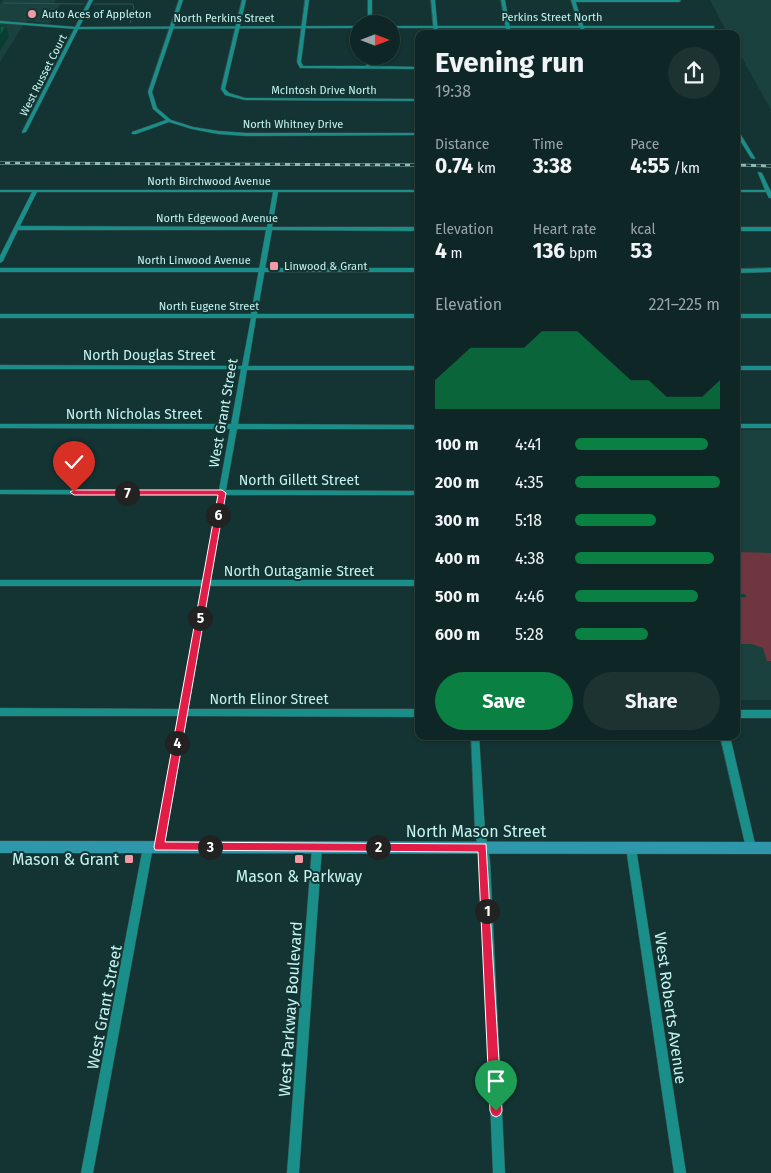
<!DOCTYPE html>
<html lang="en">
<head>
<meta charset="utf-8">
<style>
	:root { --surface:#0e2726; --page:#1c3332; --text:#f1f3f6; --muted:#9ba5a7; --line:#2e4443; --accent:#0b8043 }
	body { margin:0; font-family:"Fira Sans",sans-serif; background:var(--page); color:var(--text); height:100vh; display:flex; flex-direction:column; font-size:19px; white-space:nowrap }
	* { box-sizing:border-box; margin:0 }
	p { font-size:16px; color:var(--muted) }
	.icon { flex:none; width:28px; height:28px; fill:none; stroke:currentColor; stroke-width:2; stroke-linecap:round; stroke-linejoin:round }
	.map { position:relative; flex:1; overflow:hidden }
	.panel { position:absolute; left:415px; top:30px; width:325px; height:710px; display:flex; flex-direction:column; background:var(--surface); border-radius:10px; box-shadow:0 1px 4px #0004,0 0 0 1px var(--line) }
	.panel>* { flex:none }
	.needle { width:32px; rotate:90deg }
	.fabs { position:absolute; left:350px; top:15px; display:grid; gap:10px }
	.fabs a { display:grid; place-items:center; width:50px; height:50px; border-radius:50%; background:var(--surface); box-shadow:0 1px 4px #0004,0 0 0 1px var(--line); font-size:25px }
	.pin { position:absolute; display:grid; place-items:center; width:42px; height:42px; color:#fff; margin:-51px -21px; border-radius:50% 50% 50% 0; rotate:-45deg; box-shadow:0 0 5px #0007 }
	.pin .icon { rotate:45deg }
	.km { position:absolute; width:25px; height:25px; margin:-12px; border-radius:50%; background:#222; color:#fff; font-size:14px; line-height:25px; text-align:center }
	.round { display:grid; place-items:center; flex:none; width:52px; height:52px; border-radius:26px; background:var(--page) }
	.summary { display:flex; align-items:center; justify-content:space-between; height:85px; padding:0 20px }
	h1 { font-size:28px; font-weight:700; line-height:38px }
	.stats { display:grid; grid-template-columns:repeat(3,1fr); gap:8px; height:85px; padding:5px 20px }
	.stats div { display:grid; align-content:center }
	.stats b { font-size:21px; font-weight:700 }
	.stats small { font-size:14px; font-weight:400 }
	.stats p { font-size:14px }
	.chart { height:140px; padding:10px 20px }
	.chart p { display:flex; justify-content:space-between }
	.chart svg { width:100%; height:90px; margin-top:5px; fill:var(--accent); opacity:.7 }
	.action { display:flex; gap:10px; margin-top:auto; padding:10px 20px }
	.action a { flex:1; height:58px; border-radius:30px; background:var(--accent); color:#fff; font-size:20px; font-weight:700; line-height:58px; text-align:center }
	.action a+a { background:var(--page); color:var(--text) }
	ul { padding:0 20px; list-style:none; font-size:16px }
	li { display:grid; grid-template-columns:80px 60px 1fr; align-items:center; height:38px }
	li i { height:12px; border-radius:6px; background:var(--accent) }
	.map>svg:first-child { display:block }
</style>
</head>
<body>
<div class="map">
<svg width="771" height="1173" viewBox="0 0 771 1173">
	<rect width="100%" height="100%" fill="#133432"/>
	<g fill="#1b413f">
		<polygon points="3,0 56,0 54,4 60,4 49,24 28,21 24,24 0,62 0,4"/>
		<polygon points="710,0 771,0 771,110 736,47 736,34 728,34"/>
		<rect x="736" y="430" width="35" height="270"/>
	</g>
	<polygon fill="#703640" points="736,552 771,553 771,661 767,661 763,648 752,644 736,644 736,598 747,597 745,594 736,594"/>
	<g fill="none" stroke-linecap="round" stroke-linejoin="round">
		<g stroke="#235b58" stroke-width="1">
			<polyline points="4,3 84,4"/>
			<polyline points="94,4 133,4 134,12 130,23"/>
		</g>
		<defs>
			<g id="minor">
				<polygon points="89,0 93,0 26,132 22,133 22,132"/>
				<polygon points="179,0 183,0 152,92 157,108 171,120 193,127 218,131 246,133 419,133 419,135 246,136 218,134 192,129 169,122 136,134 132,134 132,132 166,120 153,109 148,92"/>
				<polygon points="242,0 246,0 225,89 229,93 245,98 419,99 419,101 245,100 225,95 221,89"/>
				<polygon points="305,0 309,0 301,62 303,66 366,66 367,56 371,56 370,66 419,67 419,69 300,68 297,62"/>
				<rect x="368" y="0" width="4" height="24"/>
				<polygon points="431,0 435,0 438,34 434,34"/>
				<polygon points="501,0 505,0 511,34 507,34"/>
				<polygon points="574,0 679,0 681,1 679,2 574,2 572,1"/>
				<polygon points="582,26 713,26 715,27 713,28 584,28 586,34 582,34 580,27"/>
				<polygon points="736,129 738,130 755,158 755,159 751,158 736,134"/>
				<polygon points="758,172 762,173 771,192 771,198 769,198 766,192 736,192 736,190 765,190 758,173"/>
				<path d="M0 190H419V192H278L272 227H419V231L272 230 257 314H419V318H256L248 366H419V370H247L238 424 419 425V429H237L226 490 419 491V495H225L210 580H419V586H209L188 709H419V717L187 716 164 847 162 850 159 851 156 850 154 847 178 716H0V708L179 709 202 586H0V580H203L218 495 0 494V490H219L230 429 0 428V424H231L241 369H0V365L242 366 251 318H0V314H251L266 230H18L3 261 0 263V256L32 192H0ZM37 192H273L267 227 20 226Z"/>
				<rect x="736" y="227" width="35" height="4"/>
				<polygon points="771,268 771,272 736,273 736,269"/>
				<rect x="736" y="314" width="35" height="4"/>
				<rect x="736" y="366" width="35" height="4"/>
				<rect x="736" y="424" width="35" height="4"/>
				<rect x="736" y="710" width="35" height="8"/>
				<polygon points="471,736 479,736 485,831 490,861 505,1173 493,1173 480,861 475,831"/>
				<polygon points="148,843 151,844 153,847 93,1173 81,1173 143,847 145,844"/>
				<polygon points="317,843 320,844 322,847 299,1173 287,1173 312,847 314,844"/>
				<polygon points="631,844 634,845 636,848 686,1173 674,1173 626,848 628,845"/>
			</g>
			<g id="tertiary">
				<polygon points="571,0 575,0 584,28 391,28 391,26 579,26"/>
				<polygon points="0,21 76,27 359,26 359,28 76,29 0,23"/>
				<rect x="0" y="268" width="419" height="4"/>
				<polygon points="720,736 730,736 756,848 755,852 751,853 747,852 746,848"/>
			</g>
			<polygon id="secondary" points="0,841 771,842 771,854 0,853"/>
		</defs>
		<use href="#minor" stroke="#335352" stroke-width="1"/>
		<use href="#tertiary" stroke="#335352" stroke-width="1"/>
		<use href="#secondary" stroke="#335352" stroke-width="1"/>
		<use href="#minor" fill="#1a8f8a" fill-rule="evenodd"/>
		<use href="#tertiary" fill="#1a8f8a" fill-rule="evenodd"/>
		<use href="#secondary" fill="#2f97aa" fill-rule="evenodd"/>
		<defs>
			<g id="rail">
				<polyline points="0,163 419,165"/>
				<polyline points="736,165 771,166"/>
			</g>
		</defs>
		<use href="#rail" stroke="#90bab7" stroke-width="3"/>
		<use href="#rail" stroke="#133432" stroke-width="2" stroke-dasharray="5" stroke-linecap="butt"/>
	</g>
	<polygon fill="#083e31" points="6,26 9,36 0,51 0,36"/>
	<polygon fill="#0c5946" stroke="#083e31" points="0,26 6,26 0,36"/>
	<polygon fill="#e11d48" stroke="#fff" points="74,490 222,490 226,493 165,842 486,844 502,1111 500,1115 496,1117 492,1115 490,1111 478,852 155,850 154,847 218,495 74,495 70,492"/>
	<g fill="#f49aa7" stroke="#133432" stroke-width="2">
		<circle cx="32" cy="14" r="5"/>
		<rect x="269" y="261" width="10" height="10" rx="2.5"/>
		<rect x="124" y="854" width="10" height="10" rx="2.5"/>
		<rect x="294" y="854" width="10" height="10" rx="2.5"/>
	</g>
	<g text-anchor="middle" stroke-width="4" stroke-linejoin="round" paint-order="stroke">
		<g font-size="11" fill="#c5f3f0" stroke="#133432" text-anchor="start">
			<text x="42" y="18">Auto Aces of Appleton</text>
			<text x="284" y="270">Linwood &amp; Grant</text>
		</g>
		<g font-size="11" fill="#c5f3f0" stroke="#133432">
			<text x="552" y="21">Perkins Street North</text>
			<text x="224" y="22">North Perkins Street</text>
			<text transform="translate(43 75) rotate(-63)" y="4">West Russet Court</text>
			<text x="324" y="94">McIntosh Drive North</text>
			<text x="293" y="128">North Whitney Drive</text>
			<text x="209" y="185">North Birchwood Avenue</text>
			<text x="217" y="222">North Edgewood Avenue</text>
			<text x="194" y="264">North Linwood Avenue</text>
			<text x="209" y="310">North Eugene Street</text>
		</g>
		<g font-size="14" fill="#c5f3f0" stroke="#133432">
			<text x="149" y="360">North Douglas Street</text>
			<text transform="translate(223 413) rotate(-80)" y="5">West Grant Street</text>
			<text x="134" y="419">North Nicholas Street</text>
			<text x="299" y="485">North Gillett Street</text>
			<text x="299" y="576">North Outagamie Street</text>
			<text x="269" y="704">North Elinor Street</text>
		</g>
		<g font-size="16" fill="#c5f3f0" stroke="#133432">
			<text x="476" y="837">North Mason Street</text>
			<text transform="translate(104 1007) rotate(-79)" y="6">West Grant Street</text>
			<text transform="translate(671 1008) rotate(82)" y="6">West Roberts Avenue</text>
			<text transform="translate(290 1009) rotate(-86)" y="6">West Parkway Boulevard</text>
		</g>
		<g font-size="16" fill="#c5f3f0" stroke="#133432" text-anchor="end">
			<text x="119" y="865">Mason &amp; Grant</text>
			<text x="299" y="882" text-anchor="middle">Mason &amp; Parkway</text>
		</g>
	</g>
</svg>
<div class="fabs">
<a><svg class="needle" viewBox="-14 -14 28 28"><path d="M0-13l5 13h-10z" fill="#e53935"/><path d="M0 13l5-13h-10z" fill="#9ba5a7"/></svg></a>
</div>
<div class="pin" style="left:496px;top:1111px;background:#1e9e55"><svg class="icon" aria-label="arrive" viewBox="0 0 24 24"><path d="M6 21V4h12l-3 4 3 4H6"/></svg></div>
<div class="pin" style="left:74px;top:492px;background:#d93025"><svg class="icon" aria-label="check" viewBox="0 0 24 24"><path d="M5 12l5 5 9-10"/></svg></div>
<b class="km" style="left:487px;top:911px">1</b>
<b class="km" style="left:378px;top:847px">2</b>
<b class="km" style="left:210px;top:847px">3</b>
<b class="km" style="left:177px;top:743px">4</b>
<b class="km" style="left:200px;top:618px">5</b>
<b class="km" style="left:218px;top:515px">6</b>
<b class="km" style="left:127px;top:493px">7</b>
<section class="panel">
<div class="summary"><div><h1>Evening run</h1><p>19:38</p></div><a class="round"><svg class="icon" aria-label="share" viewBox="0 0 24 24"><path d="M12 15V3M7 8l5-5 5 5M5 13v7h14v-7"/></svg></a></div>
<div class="stats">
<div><p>Distance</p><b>0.74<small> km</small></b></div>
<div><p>Time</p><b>3:38</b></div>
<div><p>Pace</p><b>4:55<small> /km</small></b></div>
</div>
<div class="stats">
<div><p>Elevation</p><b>4<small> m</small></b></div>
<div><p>Heart rate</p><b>136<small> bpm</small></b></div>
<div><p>kcal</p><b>53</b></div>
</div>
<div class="chart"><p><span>Elevation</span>221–225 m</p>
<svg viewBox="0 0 160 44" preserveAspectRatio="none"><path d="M0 44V30L10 22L20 14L30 14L40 14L50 14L60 6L70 6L80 6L90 14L100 22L110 30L120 30L130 38L140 38L150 38L160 30V44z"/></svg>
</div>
<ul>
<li><b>100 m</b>4:41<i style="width:92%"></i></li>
<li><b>200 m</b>4:35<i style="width:100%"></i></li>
<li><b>300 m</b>5:18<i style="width:56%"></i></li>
<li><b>400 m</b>4:38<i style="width:96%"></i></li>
<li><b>500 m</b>4:46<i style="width:85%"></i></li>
<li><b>600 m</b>5:28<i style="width:50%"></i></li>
</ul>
<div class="action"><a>Save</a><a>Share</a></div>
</section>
</div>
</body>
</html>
